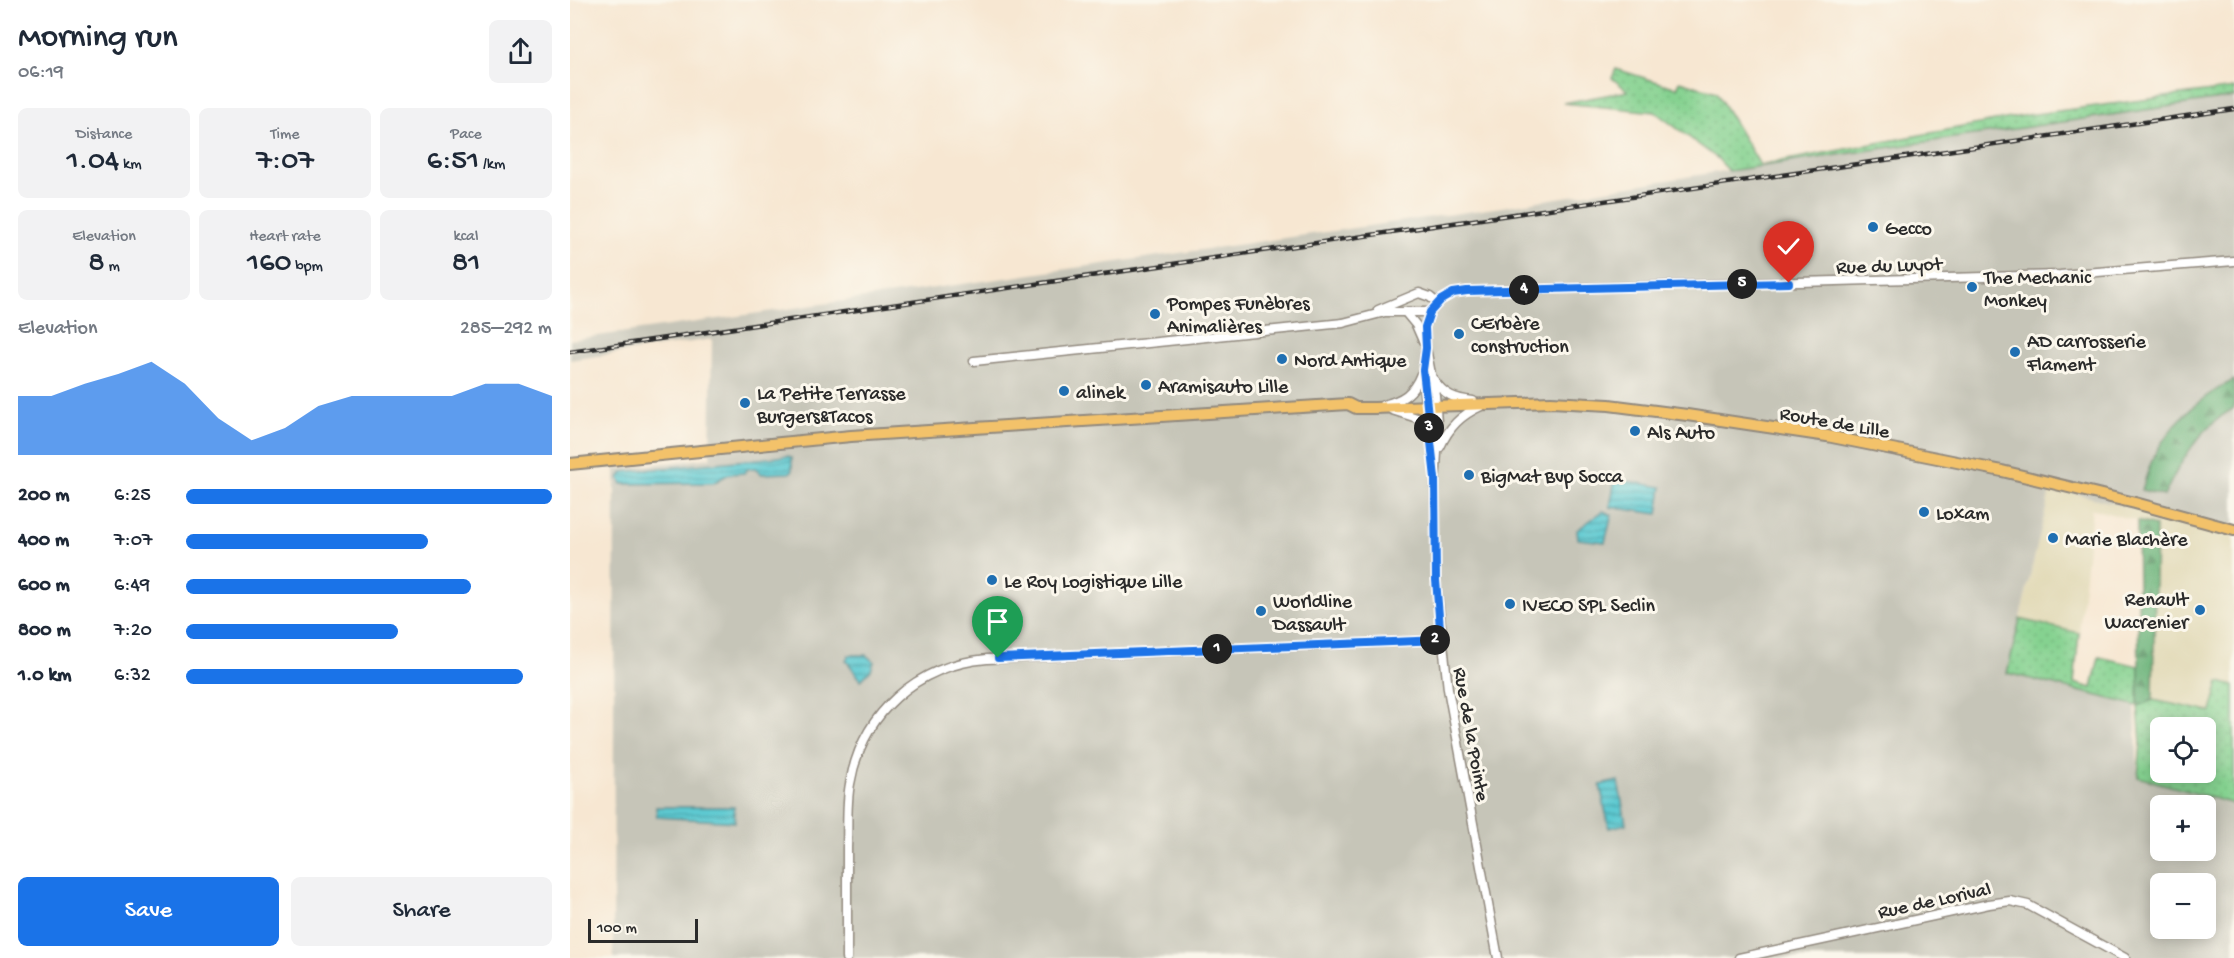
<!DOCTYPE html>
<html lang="en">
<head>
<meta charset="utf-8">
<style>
	:root { --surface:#fff; --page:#f2f2f3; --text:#1f2937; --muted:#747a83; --accent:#1a73e8 }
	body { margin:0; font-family:"Gochi Hand",sans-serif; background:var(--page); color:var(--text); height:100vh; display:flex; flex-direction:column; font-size:22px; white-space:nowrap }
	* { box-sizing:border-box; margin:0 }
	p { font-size:20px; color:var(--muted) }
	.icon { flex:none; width:33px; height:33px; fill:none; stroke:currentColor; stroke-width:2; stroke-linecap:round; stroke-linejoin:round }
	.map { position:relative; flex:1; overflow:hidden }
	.panel { display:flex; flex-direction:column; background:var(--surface); width:570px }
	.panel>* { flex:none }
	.buttons { position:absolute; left:1580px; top:717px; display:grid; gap:12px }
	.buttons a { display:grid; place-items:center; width:66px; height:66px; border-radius:9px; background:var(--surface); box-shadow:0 3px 15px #0003; font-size:30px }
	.scale { position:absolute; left:18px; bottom:15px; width:110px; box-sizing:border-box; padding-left:6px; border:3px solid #2b2b2b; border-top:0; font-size:16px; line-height:21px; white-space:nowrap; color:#2b2b2b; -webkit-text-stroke:4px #fbf7ec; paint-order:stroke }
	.pin { position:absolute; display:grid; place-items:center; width:51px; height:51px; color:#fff; margin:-62px -26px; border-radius:50% 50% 50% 0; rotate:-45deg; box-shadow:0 0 6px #0007 }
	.pin .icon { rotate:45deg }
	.km { position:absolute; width:30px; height:30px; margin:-15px; border-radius:50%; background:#222; color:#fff; font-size:16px; line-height:30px; text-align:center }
	.round { display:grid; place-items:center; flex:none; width:63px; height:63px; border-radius:9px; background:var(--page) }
	.summary { display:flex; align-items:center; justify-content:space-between; height:102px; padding:0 18px }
	h1 { font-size:33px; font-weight:600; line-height:45px }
	.figures { display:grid; grid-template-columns:repeat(3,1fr); gap:9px; height:102px; padding:6px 18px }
	.figures div { display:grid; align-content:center; border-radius:9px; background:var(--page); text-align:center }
	.figures b { font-size:30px; font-weight:600 }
	.figures small { font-size:16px; font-weight:400 }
	.figures p { font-size:16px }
	.chart { height:168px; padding:12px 18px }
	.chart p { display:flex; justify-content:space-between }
	.chart svg { width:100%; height:108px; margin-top:6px; fill:var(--accent); opacity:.7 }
	.cta { display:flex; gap:12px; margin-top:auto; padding:12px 18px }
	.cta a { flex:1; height:69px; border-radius:9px; background:var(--accent); color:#fff; font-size:24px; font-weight:600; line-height:69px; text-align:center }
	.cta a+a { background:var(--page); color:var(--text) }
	ul { padding:0 18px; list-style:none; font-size:20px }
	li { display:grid; grid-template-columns:96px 72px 1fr; align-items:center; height:45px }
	li i { height:15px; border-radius:8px; background:var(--accent) }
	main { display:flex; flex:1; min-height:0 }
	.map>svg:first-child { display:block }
</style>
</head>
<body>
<main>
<section class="panel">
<div class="summary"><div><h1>Morning run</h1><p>06:19</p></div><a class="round"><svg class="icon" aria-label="share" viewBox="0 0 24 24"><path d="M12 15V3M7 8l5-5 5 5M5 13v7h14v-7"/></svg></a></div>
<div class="figures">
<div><p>Distance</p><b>1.04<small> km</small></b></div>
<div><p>Time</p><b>7:07</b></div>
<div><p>Pace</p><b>6:51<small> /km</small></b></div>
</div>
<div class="figures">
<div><p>Elevation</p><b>8<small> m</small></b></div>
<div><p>Heart rate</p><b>160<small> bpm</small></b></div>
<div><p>kcal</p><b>81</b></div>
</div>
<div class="chart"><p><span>Elevation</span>285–292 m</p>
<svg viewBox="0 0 160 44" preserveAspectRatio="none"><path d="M0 44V20L10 20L20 15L30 11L40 6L50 15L60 29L70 38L80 33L90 24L100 20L110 20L120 20L130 20L140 15L150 15L160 20V44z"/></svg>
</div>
<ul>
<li><b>200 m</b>6:25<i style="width:100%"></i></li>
<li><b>400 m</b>7:07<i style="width:66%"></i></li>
<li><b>600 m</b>6:49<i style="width:78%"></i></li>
<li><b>800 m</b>7:20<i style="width:58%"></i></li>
<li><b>1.0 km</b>6:32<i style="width:92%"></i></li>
</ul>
<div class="cta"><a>Save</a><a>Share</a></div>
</section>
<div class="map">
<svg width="1664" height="958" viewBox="0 0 1664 958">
	<defs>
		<pattern id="grass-dots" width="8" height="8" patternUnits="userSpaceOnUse" patternTransform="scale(1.5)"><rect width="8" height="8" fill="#85d290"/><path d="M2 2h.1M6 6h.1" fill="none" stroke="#73b47c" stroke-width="1.8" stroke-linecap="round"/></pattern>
		<pattern id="forest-firs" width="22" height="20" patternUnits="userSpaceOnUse" patternTransform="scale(1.5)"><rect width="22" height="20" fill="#6cb47a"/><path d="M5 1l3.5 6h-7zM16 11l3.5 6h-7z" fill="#599364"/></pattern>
		<pattern id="water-rules" width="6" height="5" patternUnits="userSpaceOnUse" patternTransform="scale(1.5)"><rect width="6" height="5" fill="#5dcad2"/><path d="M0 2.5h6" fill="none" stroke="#4da4ab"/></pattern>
	</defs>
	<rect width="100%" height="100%" fill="#fbf7ec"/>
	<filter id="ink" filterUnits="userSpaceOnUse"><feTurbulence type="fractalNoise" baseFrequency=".0167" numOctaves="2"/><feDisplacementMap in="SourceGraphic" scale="12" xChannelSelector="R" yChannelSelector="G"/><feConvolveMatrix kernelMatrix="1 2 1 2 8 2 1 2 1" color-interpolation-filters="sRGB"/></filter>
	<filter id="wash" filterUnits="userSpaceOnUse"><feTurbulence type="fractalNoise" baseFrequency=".008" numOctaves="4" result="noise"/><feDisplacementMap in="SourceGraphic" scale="24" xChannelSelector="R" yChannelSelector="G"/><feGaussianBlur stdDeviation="1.35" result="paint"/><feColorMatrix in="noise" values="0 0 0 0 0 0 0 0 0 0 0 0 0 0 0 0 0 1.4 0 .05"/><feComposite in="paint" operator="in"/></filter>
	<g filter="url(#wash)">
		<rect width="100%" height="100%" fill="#f7e7d2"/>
		<polygon fill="#e3dbba" points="1481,487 1664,535 1664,686 1649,682 1641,712 1583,700 1586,526 1522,509 1509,633 1450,619"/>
		<path fill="#c6c5b8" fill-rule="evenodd" d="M1664 97V535L1481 487 1437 673 1565 705 1568 777 1664 804V958H43L45 469 140 458 142 339 0 360V340L932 207 1190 165ZM1590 806H1635V850H1590ZM1590 884H1635V928H1590Z"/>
		<g fill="url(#grass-dots)" stroke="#587e5e" stroke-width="1.5" fill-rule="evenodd">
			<polygon points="1046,69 1107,88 1110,81 1146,92 1190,165 1457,115 1664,88 1664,97 1159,171 1148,159 1085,112 993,103 1058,91 1042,78"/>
			<path d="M1450 619 1509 633 1504 683 1522 688 1529 657 1569 666 1568 705 1583 700 1641 712 1649 682 1664 686V804L1568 777 1571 742 1568 706 1437 673ZM1590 728H1635V772H1590Z"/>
		</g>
		<g fill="url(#forest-firs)" stroke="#4c7052" stroke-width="1.5">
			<path d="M1664 380V408C1630 427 1610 462 1594 496L1572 490C1575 481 1577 471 1581 463 1596 427 1629 397 1664 380Z"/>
			<polygon points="1567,521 1586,526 1583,700 1568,706 1569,675"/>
		</g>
		<g fill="url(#water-rules)" stroke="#447a7e" stroke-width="1.5">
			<polygon points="218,456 222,458 222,471 219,473 192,474 185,468 178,469 174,473 159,474 143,483 55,484 52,484 49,478 53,472"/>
			<polygon points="1045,479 1092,487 1088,514 1040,507"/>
			<polygon points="1033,511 1042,515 1035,542 1008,539 1007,530"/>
			<polygon points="279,655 296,655 304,662 301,670 291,680 276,660"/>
			<polygon points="1048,781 1056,824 1039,828 1030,785"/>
			<polygon points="86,807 164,807 165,822 87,817"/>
		</g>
	</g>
	<g filter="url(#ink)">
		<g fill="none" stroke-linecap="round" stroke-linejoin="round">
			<defs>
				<g id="minor">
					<polyline points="808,310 849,293 860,297 867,303"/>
					<polyline points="836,313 846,325 853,341"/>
					<path d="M855 353C849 389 860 426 864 462"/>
					<polyline points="404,361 773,323 815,312 860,312"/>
					<path d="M864 380C874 395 885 399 903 401"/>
					<path d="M813 405C833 400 843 394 851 374"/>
					<polyline points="822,410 847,418 858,432"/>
					<path d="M870 447C879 427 891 415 911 406"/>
					<path d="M277 958C277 921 277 885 277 848 278 827 276 805 280 784 292 713 347 665 417 659L871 640"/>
					<polyline points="928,958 878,689 866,580 865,484 868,437 865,395 856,348 855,327 860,312 871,300 883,293 897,291 1490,275 1664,261"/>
					<polyline points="1169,958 1419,904 1440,901 1458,905 1555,958"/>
				</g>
				<polyline id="major" points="0,464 281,436 778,404 786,408 804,408 981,402 1039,405 1117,415 1257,436 1432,471 1565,503 1664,530"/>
			</defs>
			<use href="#minor" stroke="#91897e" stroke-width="11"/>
			<use href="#major" stroke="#91897e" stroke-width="14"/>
			<use href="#minor" stroke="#fff" stroke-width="8"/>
			<use href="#major" stroke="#f3c26a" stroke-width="10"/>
			<defs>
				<polyline id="rail" points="0,352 1664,109"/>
			</defs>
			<use href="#rail" stroke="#2b2b2b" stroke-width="4.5"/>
			<use href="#rail" stroke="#fbf7ec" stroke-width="2" stroke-dasharray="7" stroke-linecap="butt"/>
		</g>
	</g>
	<g fill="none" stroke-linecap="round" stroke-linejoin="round" filter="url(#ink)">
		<defs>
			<polyline id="route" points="428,658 871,640 866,580 865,478 853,370 856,348 855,327 860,312 871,300 883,293 897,291 1219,283"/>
		</defs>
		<use href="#route" stroke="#fff" stroke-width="12"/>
		<use href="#route" stroke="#1a73e8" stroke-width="8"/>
	</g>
	<g fill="#1f6fb2" stroke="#fbf7ec" stroke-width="2">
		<circle cx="1303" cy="227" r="6"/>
		<circle cx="1402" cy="287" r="6"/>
		<circle cx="585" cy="314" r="6"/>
		<circle cx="889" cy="334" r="6"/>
		<circle cx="1445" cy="352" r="6"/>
		<circle cx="712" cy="359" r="6"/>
		<circle cx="576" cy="385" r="6"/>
		<circle cx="494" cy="391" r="6"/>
		<circle cx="175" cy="403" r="6"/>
		<circle cx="1065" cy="431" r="6"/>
		<circle cx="899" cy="475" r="6"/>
		<circle cx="1354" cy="512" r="6"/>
		<circle cx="1483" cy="538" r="6"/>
		<circle cx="422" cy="580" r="6"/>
		<circle cx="940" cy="604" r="6"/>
		<circle cx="1630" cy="610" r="6"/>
		<circle cx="691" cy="611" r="6"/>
	</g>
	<g text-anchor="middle" stroke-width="6" stroke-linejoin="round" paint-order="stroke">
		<g font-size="20" fill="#2b2b2b" stroke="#fbf7ec" text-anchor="start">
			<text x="1315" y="234">Gecco</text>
			<text x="1414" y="283">The Mechanic<tspan x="1414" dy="23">Monkey</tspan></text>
			<text x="597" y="309">Pompes Funèbres<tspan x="597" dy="23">Animalières</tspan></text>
			<text x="901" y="329">CErbère<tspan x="901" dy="23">construction</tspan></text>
			<text x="1457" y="347">AD carrosserie<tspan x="1457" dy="23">Flament</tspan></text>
			<text x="724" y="366">Nord Antique</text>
			<text x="588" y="392">Aramisauto Lille</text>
			<text x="506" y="398">alinek</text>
			<text x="187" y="399">La Petite Terrasse<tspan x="187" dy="23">Burgers&amp;Tacos</tspan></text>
			<text x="1077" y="438">Als Auto</text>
			<text x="911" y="482">BigMat Bvp Socca</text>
			<text x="1366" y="519">Loxam</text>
			<text x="1495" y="545">Marie Blachère</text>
			<text x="434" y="587">Le Roy Logistique Lille</text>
			<text x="1618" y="605" text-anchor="end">Renault<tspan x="1618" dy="23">Wacrenier</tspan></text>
			<text x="703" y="607">Worldline<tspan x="703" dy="23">Dassault</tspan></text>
			<text x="952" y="611">IVECO SPL Seclin</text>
		</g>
		<g font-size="20" fill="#2b2b2b" stroke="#fbf7ec">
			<text transform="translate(1319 264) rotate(-2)" y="7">Rue du Luyot</text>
			<text transform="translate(1265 421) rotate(10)" y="7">Route de Lille</text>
			<text transform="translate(903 734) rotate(80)" y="7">Rue de la Pointe</text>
			<text transform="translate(1364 899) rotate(-12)" y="7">Rue de Lorival</text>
		</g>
	</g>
</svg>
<div class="buttons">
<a><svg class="icon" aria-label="locate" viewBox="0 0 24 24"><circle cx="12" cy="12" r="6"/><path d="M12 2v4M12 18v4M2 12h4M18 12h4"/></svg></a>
<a>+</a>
<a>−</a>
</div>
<div class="scale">100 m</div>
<div class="pin" style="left:428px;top:658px;background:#1e9e55"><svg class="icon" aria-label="arrive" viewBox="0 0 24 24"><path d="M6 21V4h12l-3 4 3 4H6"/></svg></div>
<div class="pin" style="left:1219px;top:283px;background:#d93025"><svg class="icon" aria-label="check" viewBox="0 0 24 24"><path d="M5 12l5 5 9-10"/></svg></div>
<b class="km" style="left:647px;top:649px">1</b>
<b class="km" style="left:865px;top:640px">2</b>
<b class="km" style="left:859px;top:428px">3</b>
<b class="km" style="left:954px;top:290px">4</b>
<b class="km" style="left:1172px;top:284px">5</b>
</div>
</main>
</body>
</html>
